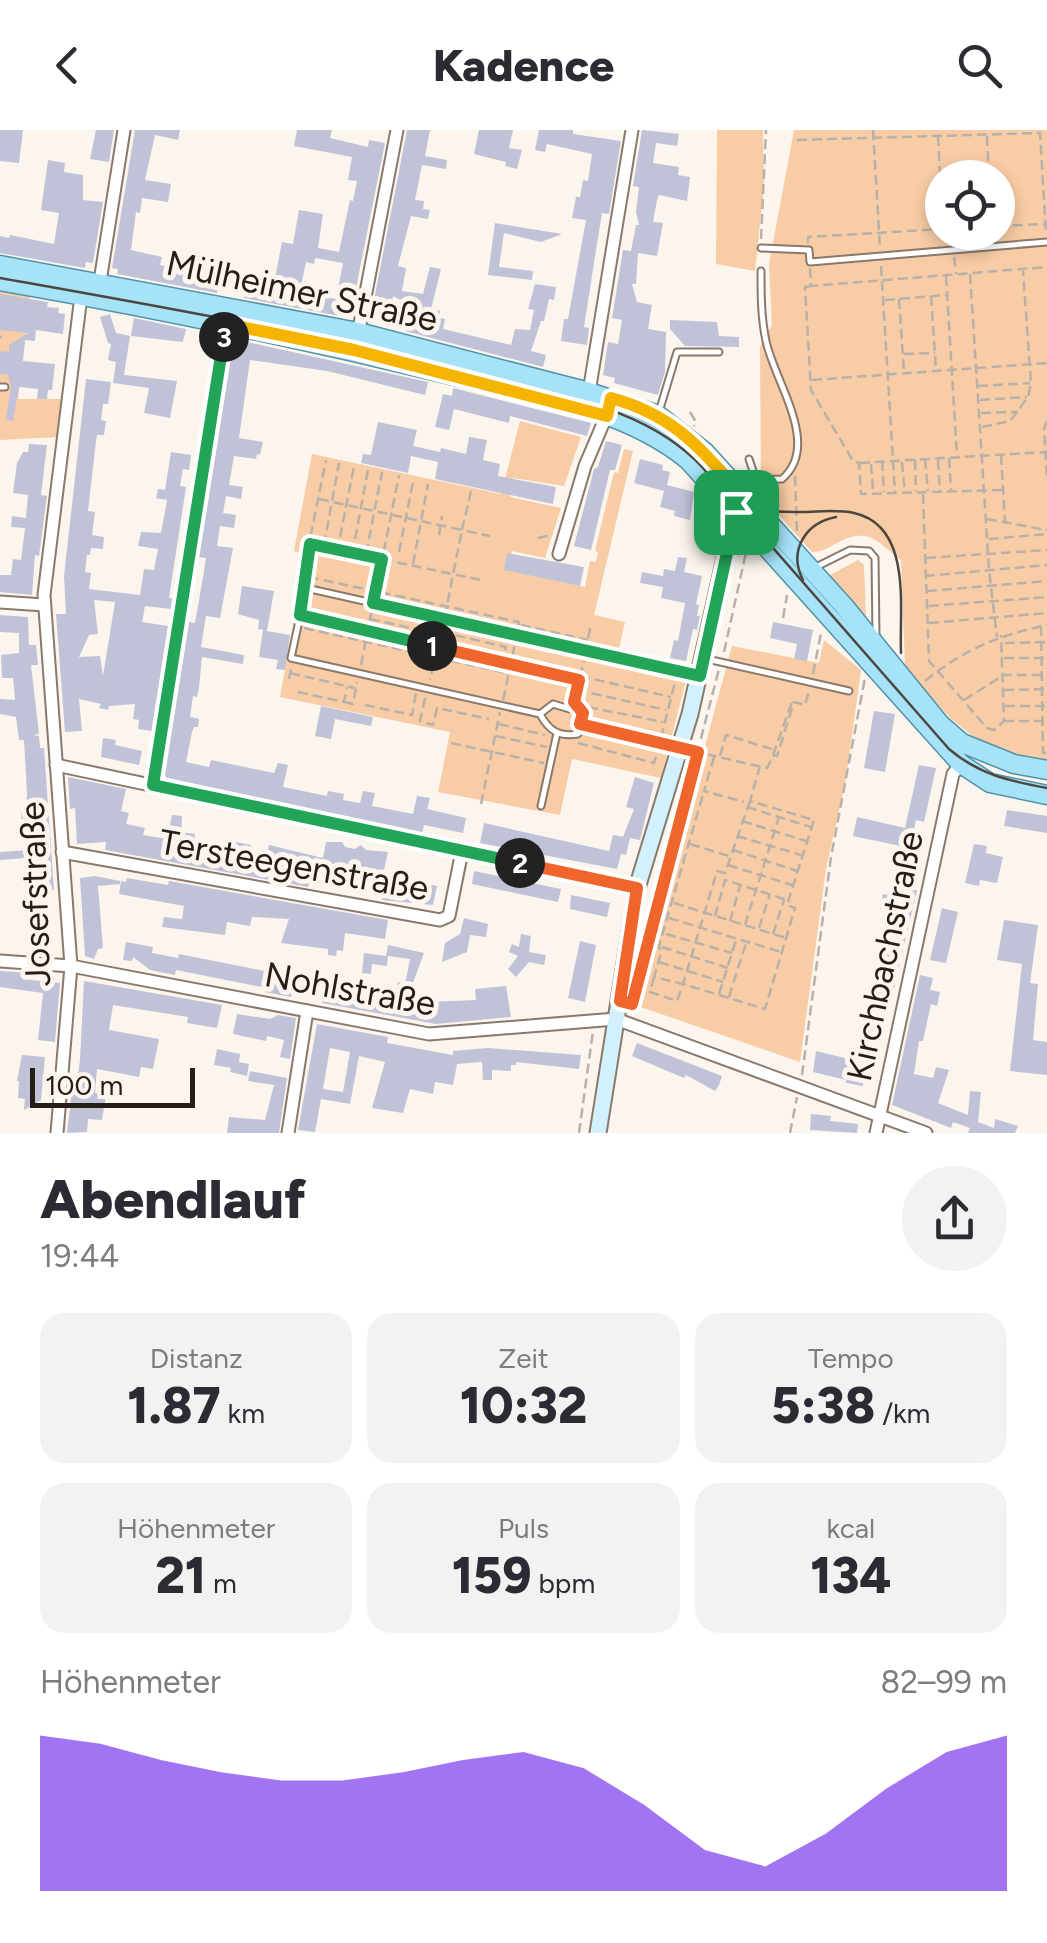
<!DOCTYPE html>
<html lang="de">
<head>
<meta charset="utf-8">
<style>
	:root { --surface:#fff; --page:#f2f2f3; --text:#2b2b33; --muted:#7c7c81; --accent:#7c3aed }
	body { margin:0; font-family:Figtree,sans-serif; background:var(--page); color:var(--text); height:100vh; display:flex; flex-direction:column; font-size:38px; white-space:nowrap }
	* { box-sizing:border-box; margin:0 }
	p { font-size:32px; color:var(--muted) }
	.icon { flex:none; width:55px; height:55px; fill:none; stroke:currentColor; stroke-width:2; stroke-linecap:round; stroke-linejoin:round }
	.map { position:relative; height:1003px; overflow:hidden }
	.sheet { display:flex; flex-direction:column; background:var(--surface); flex:1 }
	.sheet>* { flex:none }
	.controls { position:absolute; left:925px; top:30px; display:grid; gap:20px }
	.controls a { display:grid; place-items:center; width:90px; height:90px; border-radius:50%; background:var(--surface); box-shadow:0 5px 15px #0003; font-size:50px }
	.scale { position:absolute; left:30px; bottom:25px; width:165px; box-sizing:border-box; padding-left:10px; border:5px solid #251e18; border-top:0; font-size:28px; line-height:35px; white-space:nowrap; color:#251e18; -webkit-text-stroke:8px #fcf5ee; paint-order:stroke }
	.pin { position:absolute; display:grid; place-items:center; width:85px; height:85px; color:#fff; margin:-42px; border-radius:20px; box-shadow:0 5px 15px #0006 }
	.km { position:absolute; width:50px; height:50px; margin:-25px; border-radius:50%; background:#222; color:#fff; font-size:28px; line-height:50px; text-align:center }
	.round { display:grid; place-items:center; flex:none; width:105px; height:105px; border-radius:52px; background:var(--page) }
	.head { display:flex; align-items:center; justify-content:space-between; height:170px; padding:0 40px }
	h1 { font-size:55px; font-weight:800; line-height:75px }
	.figures { display:grid; grid-template-columns:repeat(3,1fr); gap:15px; height:170px; padding:10px 40px }
	.figures div { display:grid; align-content:center; border-radius:25px; background:var(--page); text-align:center }
	.figures b { font-size:50px; font-weight:800 }
	.figures small { font-size:28px; font-weight:400 }
	.figures p { font-size:28px }
	.chart { height:280px; padding:20px 40px }
	.chart p { display:flex; justify-content:space-between }
	.chart svg { width:100%; height:180px; margin-top:10px; fill:var(--accent); opacity:.7 }
	header { display:flex; justify-content:space-between; align-items:center; height:130px; padding:0 40px; background:var(--surface); font-size:45px; font-weight:800 }
	.map>svg:first-child { display:block }
</style>
</head>
<body>
<header><svg class="icon" aria-label="back" viewBox="0 0 24 24"><path d="M15 5l-7 7 7 7"/></svg>Kadence<svg class="icon" aria-label="search" viewBox="0 0 24 24"><circle cx="10" cy="10" r="6"/><path d="M15 15l6 6"/></svg></header>
<div class="map">
<svg width="1047" height="1003" viewBox="0 0 1047 1003">
	<rect width="100%" height="100%" fill="#fcf5ee"/>
	<g fill="#f8cca5" fill-rule="evenodd">
		<polygon points="717,0 763,0 764,56 755,141 716,134"/>
		<path d="M794 0H1047V632L1003 621 975 608 949 587 905 537 901 430C876 410 867 396 835 414 826 419 821 422 812 422L761 365 760 217 772 195 769 134ZM942 48H998V102H942Z"/>
		<polygon points="0,161 30,166 18,269 64,269 58,307 0,310"/>
		<polygon points="520,291 581,307 564,356 513,348 510,367 561,378 545,428 512,421 507,440 585,457 590,431 596,432 598,422 595,421 614,342 618,343 624,319 633,321 594,485 625,492 618,523 689,539 661,648 572,629 560,685 438,662 450,602 280,567 306,425 294,421 312,324 501,364"/>
		<polygon points="858,430 864,435 866,488 830,445"/>
		<polygon points="824,510 861,540 846,649 826,739 800,932 635,875 732,516 819,533"/>
	</g>
	<g fill="#c0c2d8" fill-rule="evenodd">
		<polygon points="0,0 23,0 19,33 0,31"/>
		<polygon points="96,0 114,0 109,32 90,29"/>
		<polygon points="135,0 180,0 178,10 155,5 145,50 171,54 168,72 142,68 140,83 136,82 131,120 162,127 160,135 220,148 217,163 117,144 118,139 112,138"/>
		<path d="M297 0H332L330 8 368 17 369 10 385 13 350 188 244 168 247 154 273 159 282 112 293 114 299 80 323 84 318 118 339 122 350 70 353 71 357 51 348 50 352 27 294 16ZM315 128 343 133 336 169 300 161 306 132 314 134Z"/>
		<polygon points="407,0 430,0 425,26 447,30 446,39 422,35 415,70 424,71 423,79 430,80 428,89 411,86 398,136 406,138 402,161 423,164 430,137 441,139 431,179 440,181 439,188 445,189 443,199 511,215 515,199 530,200 534,180 528,179 535,154 556,157 554,170 549,169 544,191 541,191 531,221 546,225 543,237 405,201 412,176 393,166 389,183 372,180"/>
		<polygon points="479,0 513,0 509,18 522,20 517,39 505,36 506,32 474,24"/>
		<polygon points="539,0 573,0 573,4 621,11 609,84 602,83 597,114 584,197 589,198 587,215 561,211 564,189 568,189 586,90 572,88 576,67 580,67 583,50 588,51 592,24 547,14 545,22 535,20"/>
		<polygon points="642,0 679,4 677,16 656,13 653,33 679,37 678,45 690,47 687,71 659,65 657,70 653,92 663,93 657,126 638,123 636,154 632,154 637,172 652,175 648,199 666,202 665,242 658,265 614,253 615,248 603,245 608,212 618,214 622,190 612,188 623,120 631,121 636,95 639,95 636,82 639,57 633,56"/>
		<polygon points="48,30 65,33 64,42 83,45 83,70 103,72 93,133 86,132 85,138 0,123 0,106 9,108 10,105 54,114 59,83 41,80"/>
		<polygon points="495,93 562,104 541,112 504,103 499,137 533,141 532,150 488,145"/>
		<polygon points="0,164 48,172 47,177 59,178 58,183 65,184 63,204 36,200 35,211 25,210 23,231 55,234 52,260 48,260 47,269 37,269 38,259 19,257 13,291 6,290 11,256 8,245 0,244 0,221 9,222 9,215 28,203 0,200"/>
		<polygon points="110,184 116,203 130,206 124,245 177,251 170,288 144,283 149,258 113,253 116,232 108,230 111,214 108,213 100,187"/>
		<polygon points="134,188 186,199 183,212 131,206"/>
		<polygon points="670,190 717,192 719,206 739,207 739,217 685,216 670,199"/>
		<polygon points="234,209 428,252 425,265 327,241 250,230 239,308 263,312 260,325 257,324 256,329 234,326 229,355 243,357 241,369 226,366 223,383 236,385 234,398 220,396 217,416 233,418 220,488 206,486 201,517 244,525 243,534 202,527 199,557 197,567 193,566 190,587 199,589 198,597 194,597 192,602 186,632 209,637 211,630 274,643 278,633 288,635 283,657 327,666 328,661 344,664 343,670 360,673 363,661 375,663 372,676 413,684 417,666 430,668 427,679 466,688 463,703 424,695 422,703 167,649 165,645 189,492 195,493 203,447 206,428 199,427"/>
		<path d="M86 249 111 252 108 274H103L101 290 106 291 104 305H97L96 311 88 381 95 382 92 405 104 407 103 419 91 418 90 425H87L85 442 91 443 89 459 140 465 144 439 154 440 158 419 138 416 141 402 161 403 167 370 156 368 158 359 165 360 171 322 191 325 189 340 183 339 180 356 186 357 169 468H172L171 479 145 476 142 492 168 496 152 601 138 599 139 590 133 589 135 574 109 576 108 580 99 578 101 574 79 569 82 601 65 602 56 484H66L64 446ZM94 470 115 472 103 546 100 526 79 527 89 505 98 504Z"/>
		<polygon points="453,258 591,293 587,306 510,286 509,293 454,279 449,300 435,297 443,264 452,266"/>
		<polygon points="378,292 417,300 413,316 440,322 441,318 466,324 469,307 487,310 483,330 500,334 498,346 556,357 553,374 435,349 438,332 411,326 408,343 361,333 363,324 371,325"/>
		<polygon points="606,311 622,315 615,340 610,340 591,420 574,416 594,339 598,337"/>
		<polygon points="29,314 47,315 41,365 47,366 39,426 35,425 32,465 0,462 0,445 11,445 13,429 21,430 25,398 11,397 12,386 26,388 28,365 13,363 17,333 23,322 28,322"/>
		<polygon points="640,329 663,335 662,340 670,342 667,355 694,362 690,390 674,386 675,381 660,377 664,361 634,353"/>
		<polygon points="507,423 584,437 580,456 504,440"/>
		<polygon points="678,427 687,428 684,442 702,446 696,474 699,475 697,486 700,486 697,500 693,499 686,531 670,528 674,510 678,511 685,473 661,468 663,457 640,453 642,442 663,446 664,439 675,441"/>
		<polygon points="242,456 274,461 267,501 290,505 285,540 276,539 278,530 259,527 263,500 258,499 259,490 238,484"/>
		<polygon points="0,485 28,487 29,515 36,515 38,535 31,535 39,604 33,605 39,606 40,618 44,618 54,760 46,760 48,787 32,788 27,728 0,730 0,722 30,720 29,702 23,703 21,683 26,682 27,663 24,610 19,610 16,587 0,584 0,569 15,570 13,548 2,548 1,525 19,523 19,503 0,502"/>
		<polygon points="773,492 813,500 807,531 794,529 797,514 770,508"/>
		<polygon points="321,576 373,587 371,596 335,589 331,609 315,606"/>
		<polygon points="874,581 895,584 885,642 864,638"/>
		<polygon points="103,608 116,610 115,615 142,621 139,635 101,627"/>
		<polygon points="919,635 936,638 924,692 916,690 910,718 853,706 857,687 905,698"/>
		<polygon points="68,647 126,659 121,681 129,683 126,694 145,698 143,705 167,709 172,685 182,686 181,702 195,704 193,719 233,726 236,712 251,715 249,729 265,732 269,715 323,728 326,712 342,712 345,717 355,719 361,715 366,720 388,722 383,744 363,740 361,750 355,748 354,752 320,746 319,750 310,749 308,757 105,720 106,712 77,714 75,678 70,679"/>
		<polygon points="635,647 654,653 640,710 623,707 634,679 626,677"/>
		<polygon points="1007,680 1047,686 1047,703 1004,696"/>
		<polygon points="484,693 609,721 613,705 630,708 626,725 621,724 617,739 480,713"/>
		<polygon points="974,714 987,716 986,723 1003,727 997,753 980,750 979,756 965,753"/>
		<polygon points="902,724 919,727 912,760 917,760 893,863 889,863 879,902 862,898 868,872 873,874 883,827 879,826 884,803 888,804 894,782 880,779 881,772 883,764 894,766"/>
		<polygon points="474,741 561,759 558,772 472,754"/>
		<polygon points="387,744 437,756 433,775 382,770"/>
		<polygon points="95,746 120,751 120,754 98,756 103,818 98,819 94,829 85,826 80,748"/>
		<polygon points="127,748 168,755 169,751 388,790 385,809 345,803 343,821 337,820 336,826 328,825 328,819 281,813 289,789 252,787 250,796 227,792 225,805 162,797 164,787 182,789 184,776 119,764 121,751 126,752"/>
		<polygon points="571,765 610,773 607,787 570,779"/>
		<polygon points="942,778 958,782 946,833 930,830"/>
		<polygon points="464,788 488,794 486,807 470,805 467,822 442,832 445,813 460,804"/>
		<polygon points="1004,790 1038,795 1030,853 1038,854 1033,910 1047,912 1047,945 1010,941 1022,834 997,830"/>
		<polygon points="521,804 531,806 529,822 546,825 544,835 529,832 516,847 508,839 518,826 509,822 512,814 519,817"/>
		<polygon points="580,811 596,815 585,872 568,868"/>
		<polygon points="126,812 153,817 152,823 178,828 179,824 270,842 269,846 294,851 291,867 265,862 266,858 176,840 175,845 150,840 133,827 132,831 123,830"/>
		<polygon points="388,815 424,823 407,869 428,875 429,872 476,870 475,859 506,856 511,887 436,894 322,873 325,856 395,869 398,852 405,854 410,829 388,826 387,836 372,834 371,844 362,843 364,823 386,826"/>
		<polygon points="0,841 31,843 31,850 60,853 55,912 38,910 43,863 0,857"/>
		<polygon points="920,845 933,848 930,860 940,862 937,876 931,874 923,911 919,911 914,944 933,948 936,937 949,940 938,973 968,985 970,961 981,962 978,992 994,998 995,989 1018,996 1015,1003 968,1003 970,998 953,992 951,998 892,975"/>
		<polygon points="84,851 222,875 217,898 187,893 188,887 113,875 109,900 159,909 153,939 141,937 139,947 97,939 95,963 106,965 102,990 88,989 87,1002 67,1003 72,960 76,960 80,930"/>
		<polygon points="237,884 270,889 278,885 296,888 290,929 280,927 284,910 267,906 266,911 233,904"/>
		<path d="M317 894 388 907 387 913 453 925V921L488 918 581 925 579 939 516 932V935H511V941L492 940V950H483L482 932 457 934 453 955 435 952 433 964 410 959 403 983 372 978 385 932 359 926 350 974 321 969 315 1002 298 1000ZM330 918 350 922 343 962 323 959Z"/>
		<polygon points="637,913 722,946 719,955 715,961 686,945 684,948 632,926"/>
		<polygon points="217,919 240,924 239,932 249,934 247,946 230,942 231,938 214,935"/>
		<polygon points="816,921 849,929 849,933 866,935 863,956 846,953 846,950 813,942"/>
		<polygon points="22,925 45,927 41,970 24,980 25,969 18,968 19,951 17,951"/>
		<polygon points="250,941 287,948 279,1003 227,1003 229,987 265,990 274,955 248,951"/>
		<polygon points="811,984 831,986 830,991 858,994 857,1003 810,1000"/>
	</g>
	<g fill="none" stroke-linecap="round" stroke-linejoin="round">
		<defs>
			<g id="lane">
				<polyline points="761,118 809,120 810,132 1047,112"/>
				<polyline points="0,257 5,257"/>
				<polyline points="659,282 677,222 719,222"/>
				<polyline points="749,329 756,350 751,363"/>
				<path d="M756 350 782 349C822 315 774 251 766 211 761 188 761 164 761 141"/>
				<polyline points="730,419 751,408"/>
				<polyline points="814,438 850,420 869,421 875,428 876,507"/>
				<polyline points="707,529 849,561"/>
				<polyline points="540,584 553,574 583,583 580,595 675,617"/>
				<path d="M580 595 578 604C559 607 549 601 540 584L291 528 306 458 693 545"/>
				<polyline points="541,676 557,603"/>
			</g>
			<g id="street">
				<polyline points="355,220 397,0"/>
				<polyline points="592,266 589,262 632,0"/>
				<polyline points="559,424 585,336 608,282"/>
				<polyline points="0,472 44,475"/>
				<polyline points="56,635 637,758"/>
				<polyline points="153,655 225,190"/>
				<polyline points="62,722 440,790 449,786 462,721"/>
				<polyline points="0,831 71,836 429,904 616,889 926,1003"/>
				<polyline points="57,1003 71,836 44,465 81,166 99,152 101,145 124,0"/>
				<polyline points="288,1003 307,881"/>
				<polyline points="876,1003 953,644 961,634"/>
			</g>
			<polyline id="secondary" points="598,1003 637,758 690,584 733,392 741,375"/>
			<g id="primary">
				<polyline points="0,135 358,202 589,262 658,285 705,322 844,476 940,594 962,613 1014,634 1047,640"/>
				<path d="M0 151C150 177 299 208 447 244 528 264 622 276 688 330L961 634 990 653 1047 665"/>
			</g>
		</defs>
		<use href="#lane" stroke="#8a796b" stroke-width="9"/>
		<use href="#street" stroke="#8a796b" stroke-width="15"/>
		<use href="#secondary" stroke="#8a796b" stroke-width="19"/>
		<use href="#primary" stroke="#5292a8" stroke-width="21"/>
		<g stroke="#b8b1aa" stroke-width="2.5" stroke-dasharray="10 5" stroke-linecap="butt">
			<polyline points="873,0 880,118"/>
			<polyline points="938,6 942,79"/>
			<polyline points="987,6 989,48"/>
			<polyline points="797,10 1040,3 1046,104"/>
			<polyline points="989,43 1002,42 1004,95"/>
			<polyline points="998,96 1045,94"/>
			<polyline points="761,109 766,0"/>
			<polyline points="808,113 808,107 942,99"/>
			<polyline points="954,127 956,144"/>
			<polyline points="881,136 895,363"/>
			<polyline points="810,138 811,156 1047,137"/>
			<polyline points="970,144 989,440 997,507"/>
			<polyline points="946,146 957,326"/>
			<polyline points="811,156 805,157 811,260 853,331 859,333 861,364 1003,360"/>
			<polyline points="931,166 936,239"/>
			<polyline points="899,169 904,242"/>
			<polyline points="885,170 947,165"/>
			<polyline points="0,207 2,207"/>
			<polyline points="904,224 935,223"/>
			<polyline points="812,250 1047,233"/>
			<polyline points="978,256 1030,253"/>
			<polyline points="980,270 1027,267"/>
			<polyline points="690,282 696,292 694,296"/>
			<polyline points="981,283 1018,282"/>
			<polyline points="1047,291 1044,299 1047,346"/>
			<polyline points="982,297 1010,291 1028,267 1031,253 1023,141"/>
			<polyline points="1001,325 1005,392"/>
			<polyline points="949,328 951,360"/>
			<polyline points="925,329 928,361"/>
			<polyline points="915,330 916,361"/>
			<polyline points="938,330 940,362"/>
			<polyline points="882,331 884,362"/>
			<polyline points="902,332 905,363"/>
			<polyline points="860,333 1047,322"/>
			<polyline points="871,334 873,361"/>
			<polyline points="795,346 797,402"/>
			<polyline points="471,361 462,400 490,406"/>
			<polyline points="923,364 929,531 987,598 994,600 1004,591 1001,505"/>
			<polyline points="319,369 462,400 446,480"/>
			<polyline points="987,389 1047,400"/>
			<polyline points="439,405 442,386"/>
			<polyline points="340,407 354,336"/>
			<polyline points="538,408 551,405"/>
			<polyline points="355,409 368,340"/>
			<polyline points="989,409 1047,404"/>
			<polyline points="309,414 481,450"/>
			<polyline points="324,415 339,333"/>
			<polyline points="399,422 413,352"/>
			<polyline points="366,424 382,342"/>
			<polyline points="926,428 1047,420"/>
			<polyline points="413,434 428,354"/>
			<polyline points="925,446 1047,435"/>
			<polyline points="309,447 374,461"/>
			<polyline points="306,451 309,414 326,330"/>
			<polyline points="927,461 1047,451"/>
			<polyline points="375,466 399,345"/>
			<polyline points="383,466 384,463 519,492 518,496"/>
			<polyline points="929,476 1047,467"/>
			<polyline points="308,487 437,517 430,550"/>
			<polyline points="783,488 787,465"/>
			<polyline points="370,489 439,504"/>
			<polyline points="929,493 1047,483"/>
			<polyline points="521,495 588,510"/>
			<polyline points="1041,496 1043,623 1047,623"/>
			<polyline points="442,497 437,517 579,550 575,570"/>
			<polyline points="304,498 506,543"/>
			<polyline points="441,502 506,517 503,531"/>
			<polyline points="588,508 591,495"/>
			<polyline points="1005,513 1047,512"/>
			<polyline points="724,522 747,418"/>
			<polyline points="1004,528 1047,528"/>
			<polyline points="361,535 372,479"/>
			<polyline points="290,543 355,558"/>
			<polyline points="813,544 821,503"/>
			<polyline points="580,546 671,567"/>
			<polyline points="580,547 584,531"/>
			<polyline points="289,549 292,534"/>
			<path d="M925 551C965 519 997 506 1047 495"/>
			<polyline points="577,560 666,580"/>
			<polyline points="1004,560 1047,559"/>
			<polyline points="298,562 344,572 347,557"/>
			<polyline points="425,568 420,591 433,595 437,578 489,589"/>
			<polyline points="503,570 515,514"/>
			<polyline points="964,570 1004,545 1047,545"/>
			<polyline points="344,572 353,574 357,552"/>
			<polyline points="365,575 412,585 416,563"/>
			<polyline points="1005,576 1047,576"/>
			<polyline points="588,577 663,592"/>
			<polyline points="1004,591 1047,591"/>
			<polyline points="499,594 545,605"/>
			<polyline points="496,606 547,617"/>
			<polyline points="661,608 676,548"/>
			<polyline points="451,613 544,633"/>
			<polyline points="578,613 654,633 658,620"/>
			<polyline points="692,621 767,638 774,625 777,626 794,572 805,575 809,561"/>
			<polyline points="773,625 792,572"/>
			<polyline points="720,626 726,605 775,620"/>
			<polyline points="714,627 704,661 744,672"/>
			<polyline points="750,671 725,743 717,741 683,854 765,879 795,778 787,775 814,690 750,671 760,636"/>
			<polyline points="481,674 500,582"/>
			<polyline points="747,677 811,697"/>
			<polyline points="742,691 806,711"/>
			<polyline points="737,706 801,725"/>
			<polyline points="690,714 729,726"/>
			<polyline points="733,720 797,741"/>
			<polyline points="728,735 792,755"/>
			<polyline points="674,773 786,808"/>
			<polyline points="715,786 725,750 787,770"/>
			<polyline points="669,788 781,822"/>
			<polyline points="730,791 740,756"/>
			<polyline points="745,795 779,687"/>
			<polyline points="759,798 770,764"/>
			<polyline points="666,804 732,823"/>
			<polyline points="773,804 784,770"/>
			<polyline points="662,817 728,838"/>
			<polyline points="659,832 723,852"/>
			<polyline points="654,847 650,862 677,871 683,854 654,847 661,823 659,816 704,661"/>
			<polyline points="719,864 736,810"/>
			<polyline points="729,867 746,813"/>
			<polyline points="633,870 719,539"/>
			<polyline points="802,945 831,727 865,548"/>
			<polyline points="579,1003 593,901"/>
			<polyline points="790,1003 797,967"/>
		</g>
		<use href="#lane" stroke="#fff" stroke-width="5"/>
		<use href="#street" stroke="#fff" stroke-width="11"/>
		<use href="#secondary" stroke="#d2f1fc" stroke-width="15"/>
		<use href="#primary" stroke="#a6e3f9" stroke-width="18"/>
		<g stroke="#4e4741" stroke-width="2.5">
			<path d="M0 148C162 177 323 205 483 246 559 266 647 277 703 338L949 619C978 644 1009 651 1047 658"/>
			<path d="M735 368C757 383 775 382 800 382 818 382 837 379 854 383 913 396 899 479 901 523"/>
			<path d="M803 450C788 421 805 393 836 387"/>
		</g>
	</g>
	<g fill="none" stroke-linecap="round" stroke-linejoin="round">
		<defs>
			<polyline id="split-1" points="432,516 300,485 310,414 382,429 373,473 700,546 736,382"/>
			<polyline id="split-2" points="432,516 579,550 574,572 583,583 580,594 698,622 632,874 620,871 637,758 520,733"/>
			<polyline id="split-3" points="224,207 153,655 520,733"/>
			<path id="split-4" d="M224 207 226 194 354 220 607 286 611 268C677 286 702 321 746 369L736 382"/>
		</defs>
		<use href="#split-1" stroke="#fff" stroke-width="20"/>
		<use href="#split-2" stroke="#fff" stroke-width="20"/>
		<use href="#split-3" stroke="#fff" stroke-width="20"/>
		<use href="#split-4" stroke="#fff" stroke-width="20"/>
		<use href="#split-1" stroke="#22a559" stroke-width="12"/>
		<use href="#split-2" stroke="#f0652b" stroke-width="12"/>
		<use href="#split-3" stroke="#22a559" stroke-width="12"/>
		<use href="#split-4" stroke="#f5b400" stroke-width="12"/>
	</g>
	<g text-anchor="middle" stroke-width="10" stroke-linejoin="round" paint-order="stroke">
		<g font-size="35" fill="#251e18" stroke="#fcf5ee">
			<text transform="translate(302 161) rotate(12)" y="12">Mülheimer Straße</text>
			<text transform="translate(294 735) rotate(10)" y="12">Tersteegenstraße</text>
			<text transform="translate(35 764) rotate(-92)" y="12">Josefstraße</text>
			<text transform="translate(885 826) rotate(-78)" y="12">Kirchbachstraße</text>
			<text transform="translate(350 859) rotate(10)" y="12">Nohlstraße</text>
		</g>
	</g>
</svg>
<div class="controls">
<a><svg class="icon" aria-label="locate" viewBox="0 0 24 24"><circle cx="12" cy="12" r="6"/><path d="M12 2v4M12 18v4M2 12h4M18 12h4"/></svg></a>
</div>
<div class="scale">100 m</div>
<div class="pin" style="left:736px;top:382px;background:#1e9e55"><svg class="icon" aria-label="arrive" viewBox="0 0 24 24"><path d="M6 21V4h12l-3 4 3 4H6"/></svg></div>
<b class="km" style="left:432px;top:516px">1</b>
<b class="km" style="left:520px;top:733px">2</b>
<b class="km" style="left:224px;top:207px">3</b>
</div>
<section class="sheet">
<div class="head"><div><h1>Abendlauf</h1><p>19:44</p></div><a class="round"><svg class="icon" aria-label="share" viewBox="0 0 24 24"><path d="M12 15V3M7 8l5-5 5 5M5 13v7h14v-7"/></svg></a></div>
<div class="figures">
<div><p>Distanz</p><b>1.87<small> km</small></b></div>
<div><p>Zeit</p><b>10:32</b></div>
<div><p>Tempo</p><b>5:38<small> /km</small></b></div>
</div>
<div class="figures">
<div><p>Höhenmeter</p><b>21<small> m</small></b></div>
<div><p>Puls</p><b>159<small> bpm</small></b></div>
<div><p>kcal</p><b>134</b></div>
</div>
<div class="chart"><p><span>Höhenmeter</span>82–99 m</p>
<svg viewBox="0 0 160 44" preserveAspectRatio="none"><path d="M0 44V6L10 8L20 12L30 15L40 17L50 17L60 15L70 12L80 10L90 14L100 23L110 34L120 38L130 30L140 19L150 10L160 6V44z"/></svg>
</div>
</section>
</body>
</html>
